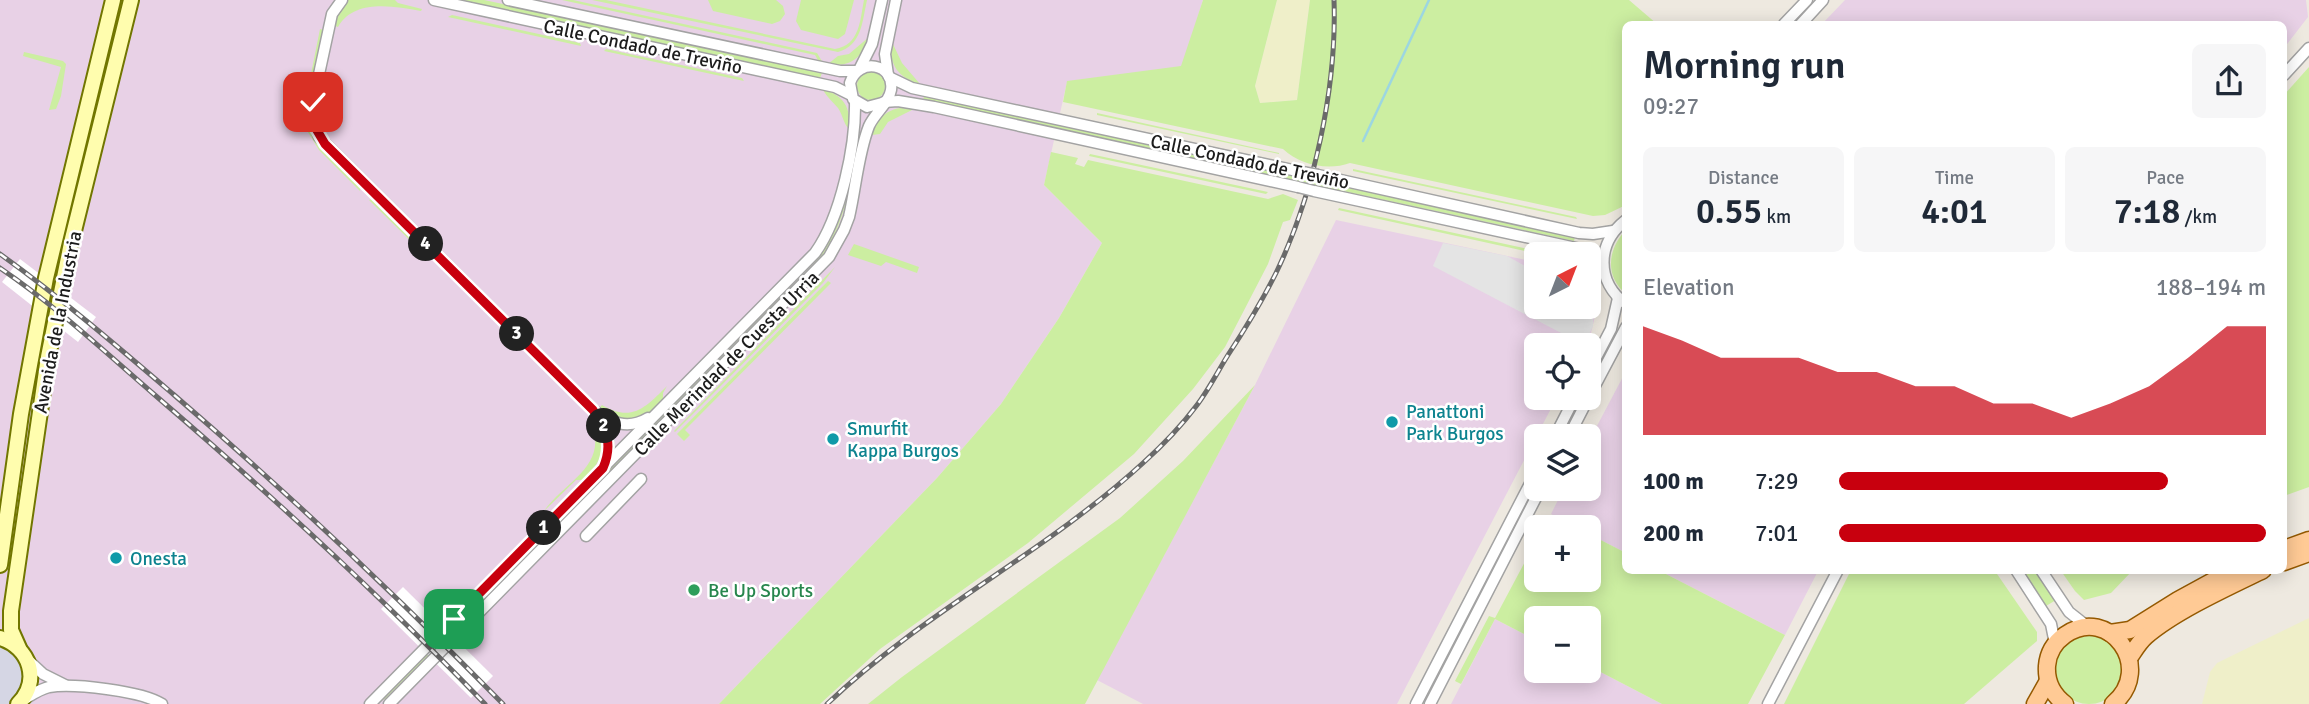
<!DOCTYPE html>
<html lang="en">
<head>
<meta charset="utf-8">
<style>
	:root { --surface:#fff; --page:#f6f6f7; --text:#1f2937; --muted:#747a83; --accent:#c8000e }
	body { margin:0; font-family:Signika,sans-serif; background:var(--page); color:var(--text); height:100vh; display:flex; flex-direction:column; font-size:26px; white-space:nowrap }
	* { box-sizing:border-box; margin:0 }
	p { font-size:23px; color:var(--muted) }
	.icon { flex:none; width:38px; height:38px; fill:none; stroke:currentColor; stroke-width:2; stroke-linecap:round; stroke-linejoin:round }
	.map { position:relative; flex:1; overflow:hidden }
	.drawer { position:absolute; left:1622px; top:21px; width:665px; height:553px; display:flex; flex-direction:column; background:var(--surface); border-radius:10px; box-shadow:0 4px 18px #0003 }
	.drawer>* { flex:none }
	.needle { width:46px; rotate:42deg }
	.fabs { position:absolute; left:1524px; top:242px; display:grid; gap:14px }
	.fabs a { display:grid; place-items:center; width:77px; height:77px; border-radius:10px; background:var(--surface); box-shadow:0 4px 18px #0003; font-size:35px }
	.pin { position:absolute; display:grid; place-items:center; width:60px; height:60px; color:#fff; margin:-30px; border-radius:14px; box-shadow:0 4px 10px #0006 }
	.km { position:absolute; width:35px; height:35px; margin:-18px; border-radius:50%; background:#222; color:#fff; font-size:19px; line-height:35px; text-align:center }
	.round { display:grid; place-items:center; flex:none; width:74px; height:74px; border-radius:10px; background:var(--page) }
	.headline { display:flex; align-items:center; justify-content:space-between; height:119px; padding:0 21px }
	h1 { font-size:38px; font-weight:600; line-height:52px }
	.stats { display:grid; grid-template-columns:repeat(3,1fr); gap:10px; height:119px; padding:7px 21px }
	.stats div { display:grid; align-content:center; border-radius:10px; background:var(--page); text-align:center }
	.stats b { font-size:35px; font-weight:600 }
	.stats small { font-size:19px; font-weight:400 }
	.stats p { font-size:19px }
	.chart { height:196px; padding:14px 21px }
	.chart p { display:flex; justify-content:space-between }
	.chart svg { width:100%; height:126px; margin-top:7px; fill:var(--accent); opacity:.7 }
	ul { padding:0 21px; list-style:none; font-size:23px }
	li { display:grid; grid-template-columns:112px 84px 1fr; align-items:center; height:52px }
	li i { height:18px; border-radius:9px; background:var(--accent) }
	.map>svg:first-child { display:block }
</style>
</head>
<body>
<div class="map">
<svg width="2309" height="704" viewBox="0 0 2309 704">
	<rect width="100%" height="100%" fill="#eee9e0"/>
	<g fill="#e8d1e6">
		<polygon points="0,0 1203,0 1182,67 1067,82 1044,185 1102,243 1059,318 1001,404 937,478 719,704 0,704"/>
		<polygon points="1845,0 2306,0 2308,17 2284,48 2284,24 1822,24"/>
		<polygon points="1336,220 1536,262 1536,306 1589,306 1589,292 1595,316 1591,333 1584,345 1536,345 1536,397 1557,397 1397,704 1143,704 1097,680 1255,385"/>
		<polygon points="1626,371 1626,553 1589,534 1589,527 1576,527 1551,514 1564,488 1589,488 1589,441"/>
		<polygon points="1660,571 1818,571 1785,635"/>
		<polygon points="1495,619 1536,640 1536,670 1589,670 1589,666 1662,704 1451,704"/>
	</g>
	<g fill="#efefc9">
		<polygon points="1277,0 1310,0 1297,100 1260,103 1255,86"/>
		<polygon points="2309,618 2309,704 2202,704 2210,672 2217,663"/>
	</g>
	<g fill="#cceea1">
		<path d="M348 0H395L398 3 422 9 421 11C390 5 353 0 338 27L335 26 340 9Z"/>
		<polygon points="459,0 484,0 822,73 820,78"/>
		<polygon points="562,0 573,0 817,53 823,63 819,62 815,55"/>
		<path d="M592 0H606L835 49C860 45 860 20 864 0H867C862 22 862 45 838 52Z"/>
		<polygon points="708,0 776,0 783,6 785,14 780,21 772,24 713,11"/>
		<polygon points="801,0 854,0 845,34 838,39 801,30 796,21"/>
		<path d="M1203 0H1277L1255 86 1260 103 1297 100 1310 0H1629L1657 24H1626V205L1605 215 1593 216 1350 163C1328 171 1300 165 1283 149L1063 102 1067 81 1181 66Z"/>
		<polygon points="452,15 580,43 581,46 448,17"/>
		<polygon points="320,29 324,30 307,110 303,114"/>
		<path d="M869 37C862 58 850 68 828 64L838 56 849 54Z"/>
		<path d="M892 42 902 63 920 84C899 78 888 65 892 42Z"/>
		<polygon points="606,49 742,78 744,81 604,51"/>
		<polygon points="24,52 63,61 66,64 61,96 56,109 49,110 61,67 23,56"/>
		<polygon points="2309,67 2309,487 2284,496 2284,95"/>
		<circle cx="871" cy="86" r="14"/>
		<path d="M823 90C843 94 852 109 849 129 843 123 843 115 838 108 833 102 827 97 823 90Z"/>
		<polygon points="924,96 1575,237 1574,241 923,100"/>
		<path d="M900 108 914 109 888 122 880 134 872 135C878 119 884 111 900 108Z"/>
		<polygon points="1097,113 1279,153 1279,154 1097,115"/>
		<polygon points="306,129 312,132 322,148 361,186 360,191 319,150"/>
		<path d="M858 137H861C851 184 845 229 814 267L386 698 377 704 813 264C843 227 849 182 858 137Z"/>
		<polygon points="1051,152 1078,158 1075,164 1084,167 1088,160 1268,199 1283,194 1298,200 1290,220 1283,222 1268,264 1225,347 1193,389 1134,454 1028,543 880,649 820,704 719,704 937,478 1001,404 1059,318 1102,243 1044,185"/>
		<polygon points="1090,154 1268,192 1266,194 1089,156"/>
		<polygon points="1353,169 1576,217 1577,219 1353,171"/>
		<polygon points="372,199 425,250 426,256 369,200"/>
		<polygon points="1339,208 1552,254 1539,254 1338,210"/>
		<path d="M1626 230V294C1604 276 1608 248 1626 230Z"/>
		<polygon points="854,244 919,267 917,273 886,262 881,266 848,255"/>
		<polygon points="835,267 823,283 675,432 674,431"/>
		<polygon points="828,281 831,283 828,286 685,430 690,435 684,441 677,434"/>
		<polygon points="1255,385 1085,704 868,704 902,677 1120,518 1183,461"/>
		<path d="M667 386 663 393V401C641 422 625 427 599 408L602 405C632 423 646 407 667 386Z"/>
		<path d="M591 415C613 438 603 460 584 480H576L544 511C566 480 612 465 589 418Z"/>
		<polygon points="1536,482 1536,488 1424,704 1421,704"/>
		<polygon points="1589,534 1626,553 1626,570 1660,571 1785,635 1748,704 1662,704 1589,666 1589,618 1536,618 1536,640 1495,619 1461,684 1455,681 1489,616 1495,618 1536,541 1536,579 1589,579"/>
		<polygon points="1851,570 1995,571 2037,632 2037,641 1964,704 1784,704"/>
		<polygon points="2022,571 2036,571 2056,600 2046,606"/>
		<polygon points="2061,571 2132,571 2111,593 2084,600 2075,591"/>
		<circle cx="2089" cy="670" r="34"/>
	</g>
	<polygon fill="#e4e4e4" points="1443,243 1507,256 1536,272 1536,306 1589,306 1589,301 1593,303 1593,326 1584,345 1433,266"/>
	<polygon fill="#d5d6e4" points="0,644 20,656 26,682 9,704 0,704"/>
	<g fill="#fff">
		<polygon points="20,259 96,317 78,342 2,282"/>
		<polygon points="403,587 493,676 471,698 381,609"/>
	</g>
	<g fill="none" stroke-linecap="round" stroke-linejoin="round">
		<polyline stroke="#9cd6e1" stroke-width="2.5" points="1363,141 1429,0"/>
		<defs>
			<g id="street">
				<path d="M342 0 332 14 313 102 314 122 319 137 593 410C611 423 628 430 648 418"/>
				<polyline points="434,0 835,87 851,95"/>
				<polyline points="508,0 840,71 856,71"/>
				<polyline points="1784,24 1807,0"/>
				<polyline points="1801,24 1823,0"/>
				<polyline points="860,68 872,44 882,0"/>
				<polyline points="888,75 885,54 896,0"/>
				<polyline points="2284,75 2309,48"/>
				<polyline points="889,77 912,88 1302,172"/>
				<polyline points="884,102 898,101 934,107 1298,187"/>
				<polyline points="1318,175 1579,233 1593,234 1613,231"/>
				<polyline points="1314,191 1576,248 1587,251 1603,263"/>
				<path d="M1626 220C1596 243 1596 282 1626 304"/>
				<polyline points="1589,371 1611,329 1618,298"/>
				<polyline points="1589,397 1626,327"/>
				<path d="M597 416C608 431 612 447 605 464"/>
				<polyline points="1555,436 1575,397"/>
				<polyline points="1569,436 1589,397"/>
				<polyline points="586,536 641,479"/>
				<polyline points="2016,570 2051,624 2055,644"/>
				<polyline points="2041,570 2069,612 2088,627"/>
				<polyline points="28,660 43,674 65,685"/>
				<path d="M25 699C33 694 40 689 49 687 73 683 142 691 162 704"/>
				<path d="M370 704 815 253C841 217 856 145 855 101"/>
				<path d="M389 704 829 257 844 230 849 217C856 187 858 154 869 126 874 114 889 103 891 90 895 63 858 57 850 83L853 99 867 107 882 103"/>
				<polyline points="1416,704 1536,472"/>
				<polyline points="1430,704 1541,488"/>
				<polyline points="1768,704 1838,570"/>
			</g>
			<g id="secondary">
				<polyline points="0,565 21,414 46,278 113,0"/>
				<path d="M0 638C30 647 41 681 18 704"/>
				<polyline points="19,648 11,630 11,611 48,357 71,243 131,0"/>
			</g>
			<g id="primary">
				<polyline points="2284,549 2309,540"/>
				<polyline points="2284,562 2309,553"/>
				<polyline points="2110,633 2130,630 2178,600 2233,570"/>
				<path d="M2129 658C2134 651 2139 642 2146 636 2175 611 2228 587 2263 570"/>
				<polyline points="2035,704 2048,681"/>
				<path d="M2065 704C2053 695 2046 682 2047 666 2048 653 2055 642 2065 635 2109 604 2156 668 2113 704"/>
			</g>
		</defs>
		<use href="#street" stroke="#a3a3a3" stroke-width="13"/>
		<use href="#secondary" stroke="#717600" stroke-width="18"/>
		<use href="#primary" stroke="#945900" stroke-width="19"/>
		<use href="#street" stroke="#fff" stroke-width="10"/>
		<use href="#secondary" stroke="#fffdae" stroke-width="14"/>
		<use href="#primary" stroke="#ffca95" stroke-width="16"/>
		<defs>
			<g id="rail">
				<path d="M0 254C60 297 117 346 173 394 288 493 397 596 503 704"/>
				<path d="M0 268C56 306 105 352 156 396 270 494 381 596 485 704"/>
				<path d="M827 704C923 612 1045 553 1143 463 1162 446 1182 425 1197 405 1209 389 1218 371 1228 355 1245 329 1262 301 1276 273 1314 194 1337 87 1334 0"/>
			</g>
		</defs>
		<use href="#rail" stroke="#6a6a6a" stroke-width="5"/>
		<use href="#rail" stroke="#fff" stroke-width="2.5" stroke-dasharray="8" stroke-linecap="butt"/>
		<defs>
			<g id="street-bridge">
				<polyline points="1302,172 1318,175"/>
				<polyline points="1298,187 1314,191"/>
			</g>
		</defs>
		<use href="#street-bridge" stroke="#a3a3a3" stroke-width="13" stroke-linecap="butt"/>
		<use href="#street-bridge" stroke="#fff" stroke-width="10"/>
	</g>
	<g fill="none" stroke-linecap="round" stroke-linejoin="round">
		<defs>
			<path id="route" d="M313 102 315 127 325 144 593 410C607 430 613 445 603 468L454 619"/>
		</defs>
		<use href="#route" stroke="#fff" stroke-width="14"/>
		<use href="#route" stroke="#c8000e" stroke-width="9"/>
	</g>
	<g fill="#0f9aa8" stroke="#fff" stroke-width="2.5">
		<circle cx="1392" cy="422" r="7"/>
		<circle cx="833" cy="439" r="7"/>
		<circle cx="116" cy="558" r="7"/>
	</g>
	<circle fill="#2e9e5b" stroke="#fff" stroke-width="2.5" cx="694" cy="590" r="7"/>
	<g text-anchor="middle" stroke-width="5" stroke-linejoin="round" paint-order="stroke">
		<g font-size="19" fill="#1c1c1c" stroke="#fff">
			<text transform="translate(643 46) rotate(12)" y="7">Calle Condado de Treviño</text>
			<text transform="translate(1250 161) rotate(12)" y="7">Calle Condado de Treviño</text>
			<text transform="translate(57 322) rotate(-79)" y="7">Avenida de la Industria</text>
			<text transform="translate(726 363) rotate(-45)" y="7">Calle Merindad de Cuesta Urria</text>
		</g>
		<g font-size="19" fill="#0d838f" stroke="#fff" text-anchor="start">
			<text x="1406" y="418">Panattoni<tspan x="1406" dy="22">Park Burgos</tspan></text>
			<text x="847" y="435">Smurfit<tspan x="847" dy="22">Kappa Burgos</tspan></text>
			<text x="130" y="565">Onesta</text>
		</g>
		<g font-size="19" fill="#27864d" stroke="#fff" text-anchor="start">
			<text x="708" y="597">Be Up Sports</text>
		</g>
	</g>
</svg>
<div class="fabs">
<a><svg class="needle" viewBox="-14 -14 28 28"><path d="M0-13l5 13h-10z" fill="#e53935"/><path d="M0 13l5-13h-10z" fill="#747a83"/></svg></a>
<a><svg class="icon" aria-label="locate" viewBox="0 0 24 24"><circle cx="12" cy="12" r="6"/><path d="M12 2v4M12 18v4M2 12h4M18 12h4"/></svg></a>
<a><svg class="icon" aria-label="layers" viewBox="0 0 24 24"><path d="M12 4l9 5-9 5-9-5zM3 14l9 5 9-5"/></svg></a>
<a>+</a>
<a>−</a>
</div>
<div class="pin" style="left:454px;top:619px;background:#1e9e55"><svg class="icon" aria-label="arrive" viewBox="0 0 24 24"><path d="M6 21V4h12l-3 4 3 4H6"/></svg></div>
<div class="pin" style="left:313px;top:102px;background:#d93025"><svg class="icon" aria-label="check" viewBox="0 0 24 24"><path d="M5 12l5 5 9-10"/></svg></div>
<b class="km" style="left:544px;top:528px">1</b>
<b class="km" style="left:604px;top:426px">2</b>
<b class="km" style="left:517px;top:334px">3</b>
<b class="km" style="left:426px;top:244px">4</b>
<section class="drawer">
<div class="headline"><div><h1>Morning run</h1><p>09:27</p></div><a class="round"><svg class="icon" aria-label="share" viewBox="0 0 24 24"><path d="M12 15V3M7 8l5-5 5 5M5 13v7h14v-7"/></svg></a></div>
<div class="stats">
<div><p>Distance</p><b>0.55<small> km</small></b></div>
<div><p>Time</p><b>4:01</b></div>
<div><p>Pace</p><b>7:18<small> /km</small></b></div>
</div>
<div class="chart"><p><span>Elevation</span>188–194 m</p>
<svg viewBox="0 0 160 44" preserveAspectRatio="none"><path d="M0 44V6L10 11L20 17L30 17L40 17L50 22L60 22L70 27L80 27L90 33L100 33L110 38L120 33L130 27L140 17L150 6L160 6V44z"/></svg>
</div>
<ul>
<li><b>100 m</b>7:29<i style="width:77%"></i></li>
<li><b>200 m</b>7:01<i style="width:100%"></i></li>
</ul>
</section>
</div>
</body>
</html>
